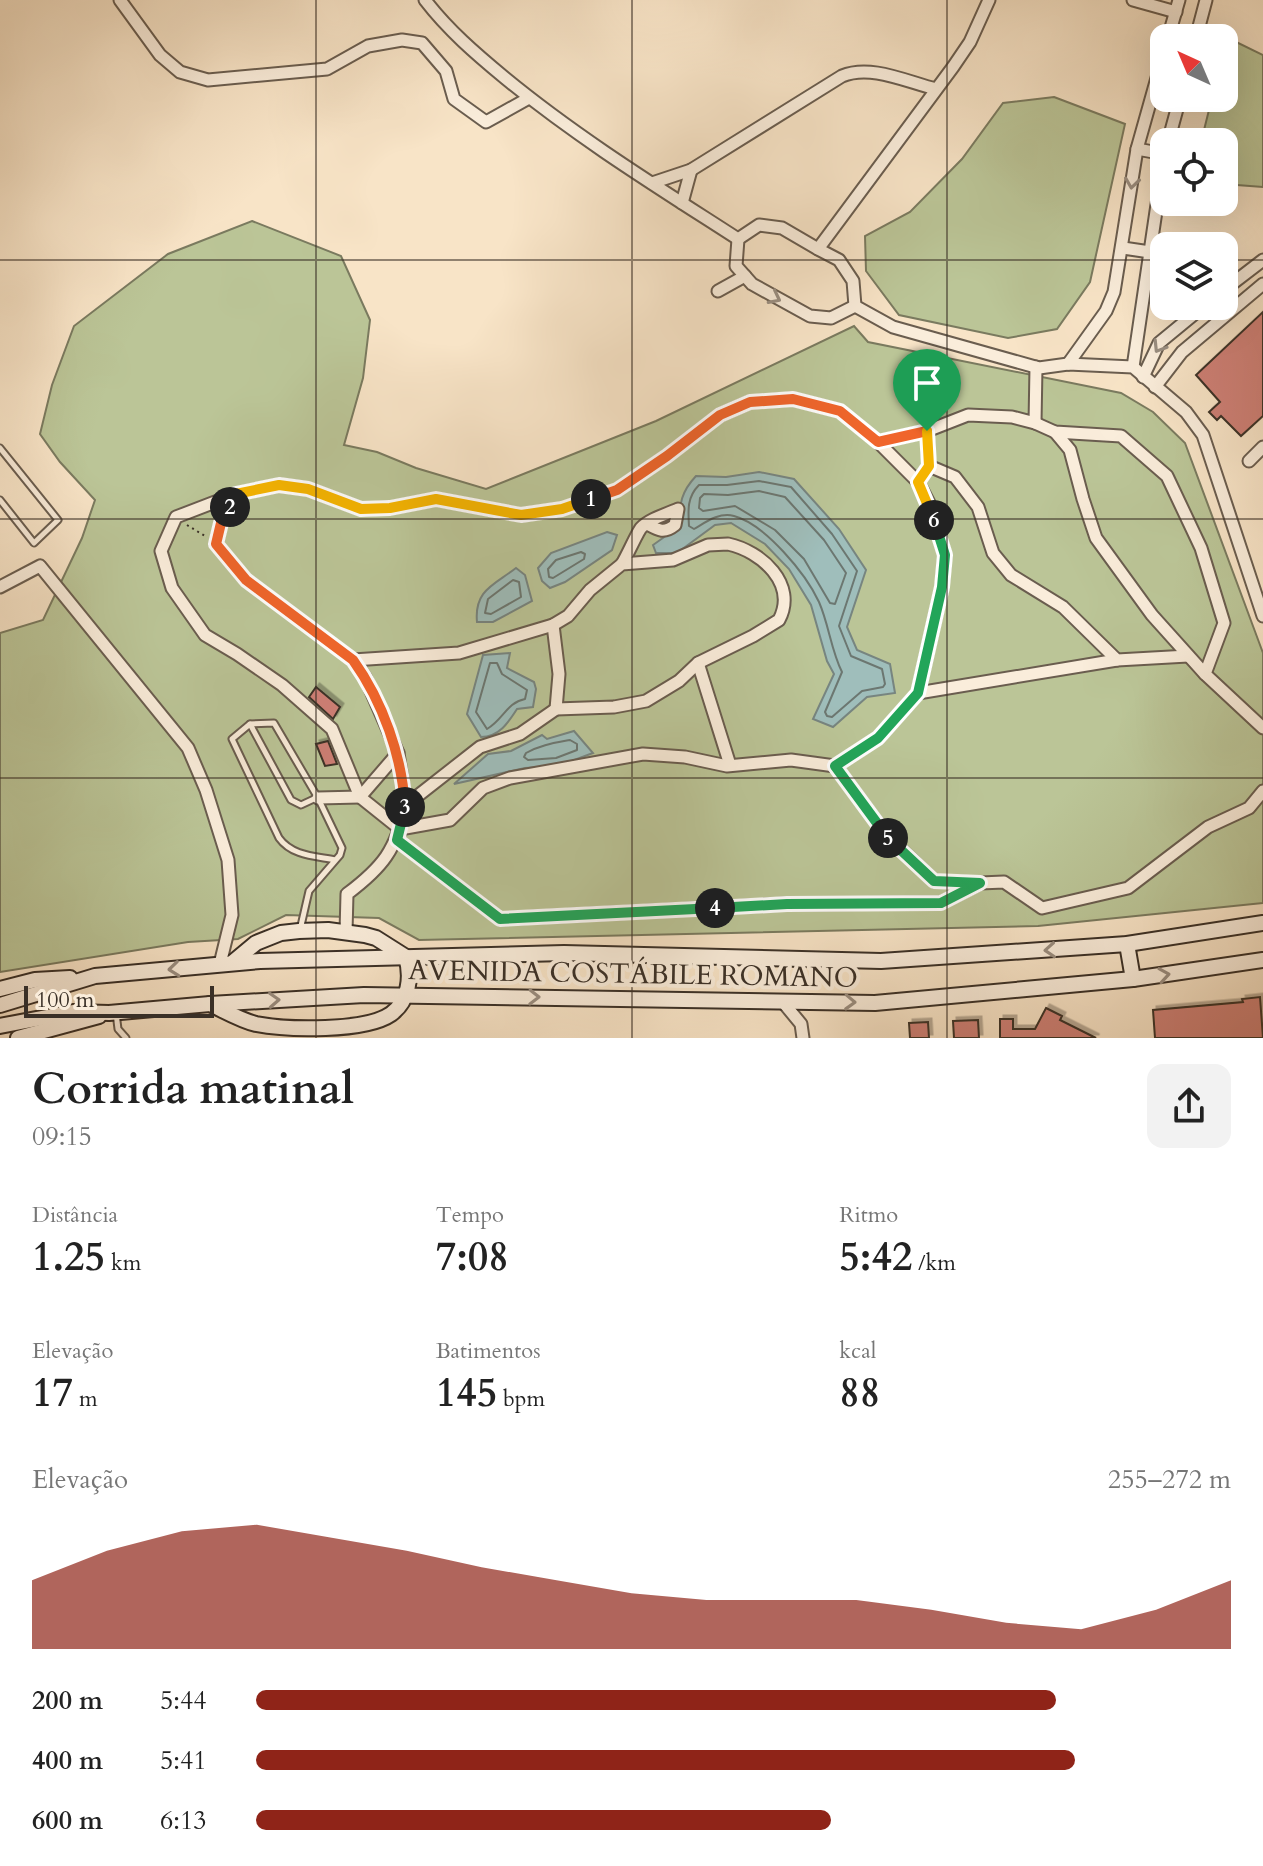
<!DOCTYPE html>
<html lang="pt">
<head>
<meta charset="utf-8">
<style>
	:root { --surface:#fff; --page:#f2f2f2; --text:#222; --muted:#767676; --accent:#8f2418 }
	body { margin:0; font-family:Cardo,serif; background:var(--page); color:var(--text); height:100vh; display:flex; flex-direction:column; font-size:30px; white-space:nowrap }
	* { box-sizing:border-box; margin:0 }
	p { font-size:26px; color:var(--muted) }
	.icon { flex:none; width:44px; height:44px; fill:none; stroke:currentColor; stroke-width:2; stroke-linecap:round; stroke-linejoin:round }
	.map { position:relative; height:1038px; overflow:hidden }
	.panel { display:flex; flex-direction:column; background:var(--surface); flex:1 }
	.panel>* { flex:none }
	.needle { width:52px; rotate:316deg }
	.fabs { position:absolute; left:1150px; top:24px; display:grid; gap:16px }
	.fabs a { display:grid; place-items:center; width:88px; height:88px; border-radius:16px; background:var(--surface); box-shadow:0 8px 32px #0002; font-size:40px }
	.scale { position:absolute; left:24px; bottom:20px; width:190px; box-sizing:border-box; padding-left:8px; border:4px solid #3a3027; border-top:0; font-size:22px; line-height:28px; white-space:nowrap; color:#3a3027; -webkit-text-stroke:6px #faeddb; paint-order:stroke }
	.pin { position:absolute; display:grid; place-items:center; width:68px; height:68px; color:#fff; margin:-82px -34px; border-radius:50% 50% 50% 0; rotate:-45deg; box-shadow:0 0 8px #0007 }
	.pin .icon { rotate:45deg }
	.km { position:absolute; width:40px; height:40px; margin:-20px; border-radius:50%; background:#222; color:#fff; font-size:22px; line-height:40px; text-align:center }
	.round { display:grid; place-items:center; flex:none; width:84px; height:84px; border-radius:16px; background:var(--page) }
	.head { display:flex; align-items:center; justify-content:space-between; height:136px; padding:0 32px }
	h1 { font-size:44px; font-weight:700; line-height:60px }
	.metrics { display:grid; grid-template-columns:repeat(3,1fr); gap:12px; height:136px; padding:8px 32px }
	.metrics div { display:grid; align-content:center }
	.metrics b { font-size:40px; font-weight:700 }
	.metrics small { font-size:22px; font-weight:400 }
	.metrics p { font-size:22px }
	.chart { height:224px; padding:16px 32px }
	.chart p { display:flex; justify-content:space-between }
	.chart svg { width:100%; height:144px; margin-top:8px; fill:var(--accent); opacity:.7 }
	ul { padding:0 32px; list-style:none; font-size:26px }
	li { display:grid; grid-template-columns:128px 96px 1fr; align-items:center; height:60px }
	li i { height:20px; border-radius:10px; background:var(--accent) }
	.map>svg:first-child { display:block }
</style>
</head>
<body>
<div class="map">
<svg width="1263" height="1038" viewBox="0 0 1263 1038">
	<defs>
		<filter id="shadow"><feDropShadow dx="3.5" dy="-3.5" stdDeviation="0" flood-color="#0004"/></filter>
	</defs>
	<rect width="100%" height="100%" fill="#f8e4c7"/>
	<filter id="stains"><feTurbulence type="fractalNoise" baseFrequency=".0025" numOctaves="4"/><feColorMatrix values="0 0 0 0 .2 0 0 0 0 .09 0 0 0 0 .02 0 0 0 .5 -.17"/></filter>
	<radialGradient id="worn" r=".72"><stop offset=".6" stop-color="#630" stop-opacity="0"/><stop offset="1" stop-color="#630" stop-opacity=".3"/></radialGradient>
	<g fill="#bbc597" stroke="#7a7a5f" stroke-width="2">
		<polygon points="1228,38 1263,55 1263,187 1224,184 1224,142 1201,142 1212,98 1224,98 1224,52"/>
		<polygon points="1054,97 1125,124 1090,282 1057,329 1008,338 899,315 866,271 865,236 910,212 962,159 1003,103"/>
		<polygon points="252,221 341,256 370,320 363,378 344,445 377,452 416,468 486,489 656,421 854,326 868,342 1121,393 1153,412 1185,443 1263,653 1263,903 1038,926 419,940 379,918 286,915 238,939 188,942 0,972 0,633 43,620 82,538 95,500 60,462 40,434 52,385 74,326 168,254"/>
	</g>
	<g fill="#9fbebb" stroke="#778580" stroke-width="2">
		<path d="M759 472 794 479 839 529 866 570 847 627 857 650 890 664 895 693 867 697 833 727 813 719 834 674 827 661 811 605 789 569 765 544 731 523 715 525 677 553H656L653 545 681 525C678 504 682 491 696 476L726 477Z"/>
		<polygon points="607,532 617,535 612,550 565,582 550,588 542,581 538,568 551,553"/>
		<path d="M516 568 525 575 532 601 493 622H477C474 590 494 585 516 568Z"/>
		<path d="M510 653 507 668 534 682 536 689 533 707 517 709C508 723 499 737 481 737L467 714 483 655Z"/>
		<polygon points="574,731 593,753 558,766 525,768 454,784 488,754 511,751 542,735 547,739"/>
	</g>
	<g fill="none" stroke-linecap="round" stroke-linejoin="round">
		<g stroke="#6c7771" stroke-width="2">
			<path d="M759 481 791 487 832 534 857 571 839 626 851 656 882 669 885 684 883 687 862 691 832 717 827 716 825 712 842 672C831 650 829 625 819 602 806 574 765 524 734 516 719 512 706 522 694 529L689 526C688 510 687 497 699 485H727Z"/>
			<polygon points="759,491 785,497 824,540 846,573 835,604 830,603 804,559 775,530 735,506 703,511 699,508 700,498 704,494 728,495"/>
			<polygon points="581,552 585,554 584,559 553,578 549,577 548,569 556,560"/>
			<polygon points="513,580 519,582 521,597 491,614 485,613 488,599"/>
			<path d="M490 663H497L502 674 527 690 525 699C506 703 504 719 487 729L476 712Z"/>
			<path d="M570 740 577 744V750L556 758 528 760 524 757 526 753C540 745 554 743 570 740Z"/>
		</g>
	</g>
	<g fill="#cd7f74" stroke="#3a3027" stroke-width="2" filter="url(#shadow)">
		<polygon points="1263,312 1263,416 1241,436 1221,416 1217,420 1209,412 1220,402 1196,375"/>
		<polygon points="316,687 340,707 333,719 309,697"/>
		<polygon points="328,741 337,764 325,766 316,744"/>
		<polygon points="1260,997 1263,1038 1155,1038 1153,1010 1243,1002 1242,999"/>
		<polygon points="1046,1008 1062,1016 1060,1020 1096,1038 1000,1038 1000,1019 1013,1019 1013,1029 1035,1029"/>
		<polygon points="978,1020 979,1038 954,1038 953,1021"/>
		<polygon points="928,1022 929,1038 910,1038 909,1023"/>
	</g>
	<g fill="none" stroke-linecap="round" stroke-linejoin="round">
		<defs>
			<g id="lane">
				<polyline points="0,448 58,520 34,543 0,500"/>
				<polyline points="250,724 291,800 301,805 316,798"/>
				<path d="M300 930 309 891 340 855 342 848 318 798 274 723 250 724 232 739 279 838C292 856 315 856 335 860"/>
				<polyline points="116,1013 118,1029 126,1038"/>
			</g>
			<g id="street">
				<polyline points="120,0 160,55 180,72 208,80 327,69 368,46 402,40 422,43 446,71 454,99 486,122 529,98"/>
				<path d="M425 0C448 30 476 54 505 78 578 138 659 188 738 239"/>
				<polyline points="1133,0 1176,12"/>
				<polyline points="1168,38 1179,0"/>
				<polyline points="1196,38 1206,0"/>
				<polyline points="1168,142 1180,98"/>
				<polyline points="1137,149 1164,154"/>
				<path d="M652 183 691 170 842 76C871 64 907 82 936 89"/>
				<polyline points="682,203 691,170"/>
				<polyline points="738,239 736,266 752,284 810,316 831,318 855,306"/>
				<polyline points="738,239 759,225 782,228 818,249 839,260 853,281 855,306"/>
				<polyline points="1123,248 1150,252"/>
				<polyline points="818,249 953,67 970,42 989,0"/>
				<polyline points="1224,290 1263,260"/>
				<polyline points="718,291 745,276"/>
				<polyline points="855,306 893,327 1039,368 1068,364 1133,367 1186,412 1203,435 1263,616"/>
				<polyline points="1068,364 1106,311 1114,292 1137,149 1164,53"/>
				<polyline points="1133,367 1164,157"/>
				<polyline points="1143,377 1159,343 1204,306"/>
				<polyline points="1155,387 1182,352 1263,284"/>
				<polyline points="1035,423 1055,432 1121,436 1167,476 1201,548 1224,623 1205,674 1263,728"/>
				<polyline points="1055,432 1070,450 1083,499 1096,538 1152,615 1205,674"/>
				<polyline points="878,442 927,431 968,415 1012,417 1035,423 1036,367"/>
				<polyline points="1249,461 1263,447"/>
				<polyline points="929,466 955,477 978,507 993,553 1011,575 1063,607 1117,660 1188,656"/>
				<polyline points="918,482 929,466 927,431"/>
				<polyline points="236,494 176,517 161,551 172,588 205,635 237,654 282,685 332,729 360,797 400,829 450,820 483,788 510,778 643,754 685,757 727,766 791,760 835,766 878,738 918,693 942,587 945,555 929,503 918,482 878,442 840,411 793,399 750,402 720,415 667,456 617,490 562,509 521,515 436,499 390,508 361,509 308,489 279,485 236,494 221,523 216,544 246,580 353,660"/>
				<path d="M728 544C761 551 798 584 779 620L753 636 698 663 679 681 646 701 614 707 556 709 559 674 553 625 568 616 590 590 622 564 673 560 708 545Z"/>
				<path d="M622 564C627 556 637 533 641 528 649 519 667 514 678 509L675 525C664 534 658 530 647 524"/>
				<polyline points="0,587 40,566 188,748 206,790 228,860 232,915 220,964"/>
				<polyline points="553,625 459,653 353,660 365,677 398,753 406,805 480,747 520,734 556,709"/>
				<polyline points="698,663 730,765"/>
				<polyline points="918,693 1117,660"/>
				<polyline points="835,766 887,836 934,881 977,883"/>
				<polyline points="318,798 360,797 398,753"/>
				<polyline points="397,840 500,919 787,904 941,903 980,883 1004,882 1042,908 1128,888 1208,827 1249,808 1263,791"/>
				<path d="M346 932 347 894C383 867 396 850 406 805"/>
				<polyline points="782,1001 801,1024 803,1038"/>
			</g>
			<g id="secondary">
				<polyline points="1127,944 1133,979"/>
				<polyline points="0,989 35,980 70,978"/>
				<path d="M210 1004C225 1011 240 1020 256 1024 287 1030 365 1032 391 1014 409 1001 412 977 406 957L376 938 365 935 328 930 299 931 281 933 256 943 232 963"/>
				<polyline points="0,1005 95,976 260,961 564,953 881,961 1127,944 1263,923"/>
				<polyline points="0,1026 73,1012 109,1013 210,1004 364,995 875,1003 1133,979 1263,960"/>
				<polyline points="18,1038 99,1016"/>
			</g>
		</defs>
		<use href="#lane" stroke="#6a5d4f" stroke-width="9"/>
		<use href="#street" stroke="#6a5d4f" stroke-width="15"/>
		<use href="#secondary" stroke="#3a3027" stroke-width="18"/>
		<polyline stroke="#3a3027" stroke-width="2" stroke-dasharray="2 4" stroke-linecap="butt" points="187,525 205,536"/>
		<use href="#lane" stroke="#faeddb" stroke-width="5"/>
		<use href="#street" stroke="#faeddb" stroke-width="11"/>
		<use href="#secondary" stroke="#faeddb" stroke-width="14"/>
	</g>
	<defs><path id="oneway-chevron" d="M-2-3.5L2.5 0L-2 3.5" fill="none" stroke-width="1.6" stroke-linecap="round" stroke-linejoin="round" transform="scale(2)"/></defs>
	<g stroke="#9a8e81">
		<use href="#oneway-chevron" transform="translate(1132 183) rotate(98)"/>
		<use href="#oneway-chevron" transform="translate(775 298) rotate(27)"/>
		<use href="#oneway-chevron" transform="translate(1159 347) rotate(122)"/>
		<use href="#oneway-chevron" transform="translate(1050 950) rotate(176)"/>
		<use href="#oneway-chevron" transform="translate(174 969) rotate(174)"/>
		<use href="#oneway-chevron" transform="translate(1164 975) rotate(-9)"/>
		<use href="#oneway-chevron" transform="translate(534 997) rotate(1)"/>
		<use href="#oneway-chevron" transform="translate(274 1000) rotate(-3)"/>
		<use href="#oneway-chevron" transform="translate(850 1002) rotate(2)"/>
	</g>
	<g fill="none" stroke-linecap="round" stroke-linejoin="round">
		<defs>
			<polyline id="split-1" points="591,499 617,490 667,456 720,415 750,402 793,399 840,411 878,442 927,431"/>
			<polyline id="split-2" points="230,507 236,494 279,485 308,489 361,509 390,508 436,499 521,515 562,509 591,499"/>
			<path id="split-3" d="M230 507 221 523 216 544 246 580 353 660C383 702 402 756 405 807"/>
			<polyline id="split-4" points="405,807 397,840 500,919 715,908"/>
			<polyline id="split-5" points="715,908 787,904 941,903 980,883 934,881 888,838"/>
			<polyline id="split-6" points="888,838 835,766 878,738 918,693 942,587 945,555 934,520"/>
			<polyline id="split-7" points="927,431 929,466 918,482 934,520"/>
		</defs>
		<use href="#split-1" stroke="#fff" stroke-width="16"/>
		<use href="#split-2" stroke="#fff" stroke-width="16"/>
		<use href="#split-3" stroke="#fff" stroke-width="16"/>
		<use href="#split-4" stroke="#fff" stroke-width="16"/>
		<use href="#split-5" stroke="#fff" stroke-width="16"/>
		<use href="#split-6" stroke="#fff" stroke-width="16"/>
		<use href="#split-7" stroke="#fff" stroke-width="16"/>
		<use href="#split-1" stroke="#f0652b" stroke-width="10"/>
		<use href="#split-2" stroke="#f5b400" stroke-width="10"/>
		<use href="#split-3" stroke="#f0652b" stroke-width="10"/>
		<use href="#split-4" stroke="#22a559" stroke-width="10"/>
		<use href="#split-5" stroke="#22a559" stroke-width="10"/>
		<use href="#split-6" stroke="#22a559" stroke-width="10"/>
		<use href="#split-7" stroke="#f5b400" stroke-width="10"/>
	</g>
	<path fill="none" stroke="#3a3027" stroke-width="2" stroke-opacity="0.55" d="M316 0V1038M632 0V1038M947 0V1038M0 260H1164M1224 260H1263M0 519H1263M0 778H1263"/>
	<g text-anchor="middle" stroke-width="8" stroke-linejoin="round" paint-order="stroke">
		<g font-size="28" fill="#3a3027" stroke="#faeddb">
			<text transform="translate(633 973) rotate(1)" y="10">AVENIDA COSTÁBILE ROMANO</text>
		</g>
	</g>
	<rect width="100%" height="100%" filter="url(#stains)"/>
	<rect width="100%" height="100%" fill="url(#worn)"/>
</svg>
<div class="fabs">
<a><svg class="needle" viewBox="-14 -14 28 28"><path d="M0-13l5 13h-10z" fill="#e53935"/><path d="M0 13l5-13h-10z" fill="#767676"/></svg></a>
<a><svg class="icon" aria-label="locate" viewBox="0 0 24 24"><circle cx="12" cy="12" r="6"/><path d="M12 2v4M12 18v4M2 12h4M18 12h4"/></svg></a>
<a><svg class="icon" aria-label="layers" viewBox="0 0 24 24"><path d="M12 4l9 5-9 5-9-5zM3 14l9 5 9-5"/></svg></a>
</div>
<div class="scale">100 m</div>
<div class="pin" style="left:927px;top:431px;background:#1e9e55"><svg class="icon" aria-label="arrive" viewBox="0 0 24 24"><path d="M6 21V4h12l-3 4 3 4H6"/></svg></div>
<b class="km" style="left:591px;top:499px">1</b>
<b class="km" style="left:230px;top:507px">2</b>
<b class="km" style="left:405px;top:807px">3</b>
<b class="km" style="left:715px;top:908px">4</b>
<b class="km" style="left:888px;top:838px">5</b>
<b class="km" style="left:934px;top:520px">6</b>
</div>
<section class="panel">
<div class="head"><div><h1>Corrida matinal</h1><p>09:15</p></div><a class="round"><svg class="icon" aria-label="share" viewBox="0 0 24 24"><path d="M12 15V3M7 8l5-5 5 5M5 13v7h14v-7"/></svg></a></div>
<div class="metrics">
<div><p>Distância</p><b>1.25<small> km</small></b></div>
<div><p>Tempo</p><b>7:08</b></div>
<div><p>Ritmo</p><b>5:42<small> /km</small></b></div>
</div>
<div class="metrics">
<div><p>Elevação</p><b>17<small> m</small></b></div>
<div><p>Batimentos</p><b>145<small> bpm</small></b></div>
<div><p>kcal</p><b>88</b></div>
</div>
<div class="chart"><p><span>Elevação</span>255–272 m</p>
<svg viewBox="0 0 160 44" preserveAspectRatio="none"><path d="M0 44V23L10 14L20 8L30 6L40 10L50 14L60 19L70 23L80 27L90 29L100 29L110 29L120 32L130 36L140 38L150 32L160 23V44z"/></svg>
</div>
<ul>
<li><b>200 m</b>5:44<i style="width:82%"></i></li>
<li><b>400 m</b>5:41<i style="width:84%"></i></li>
<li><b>600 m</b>6:13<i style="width:59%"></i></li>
</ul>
</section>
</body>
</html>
